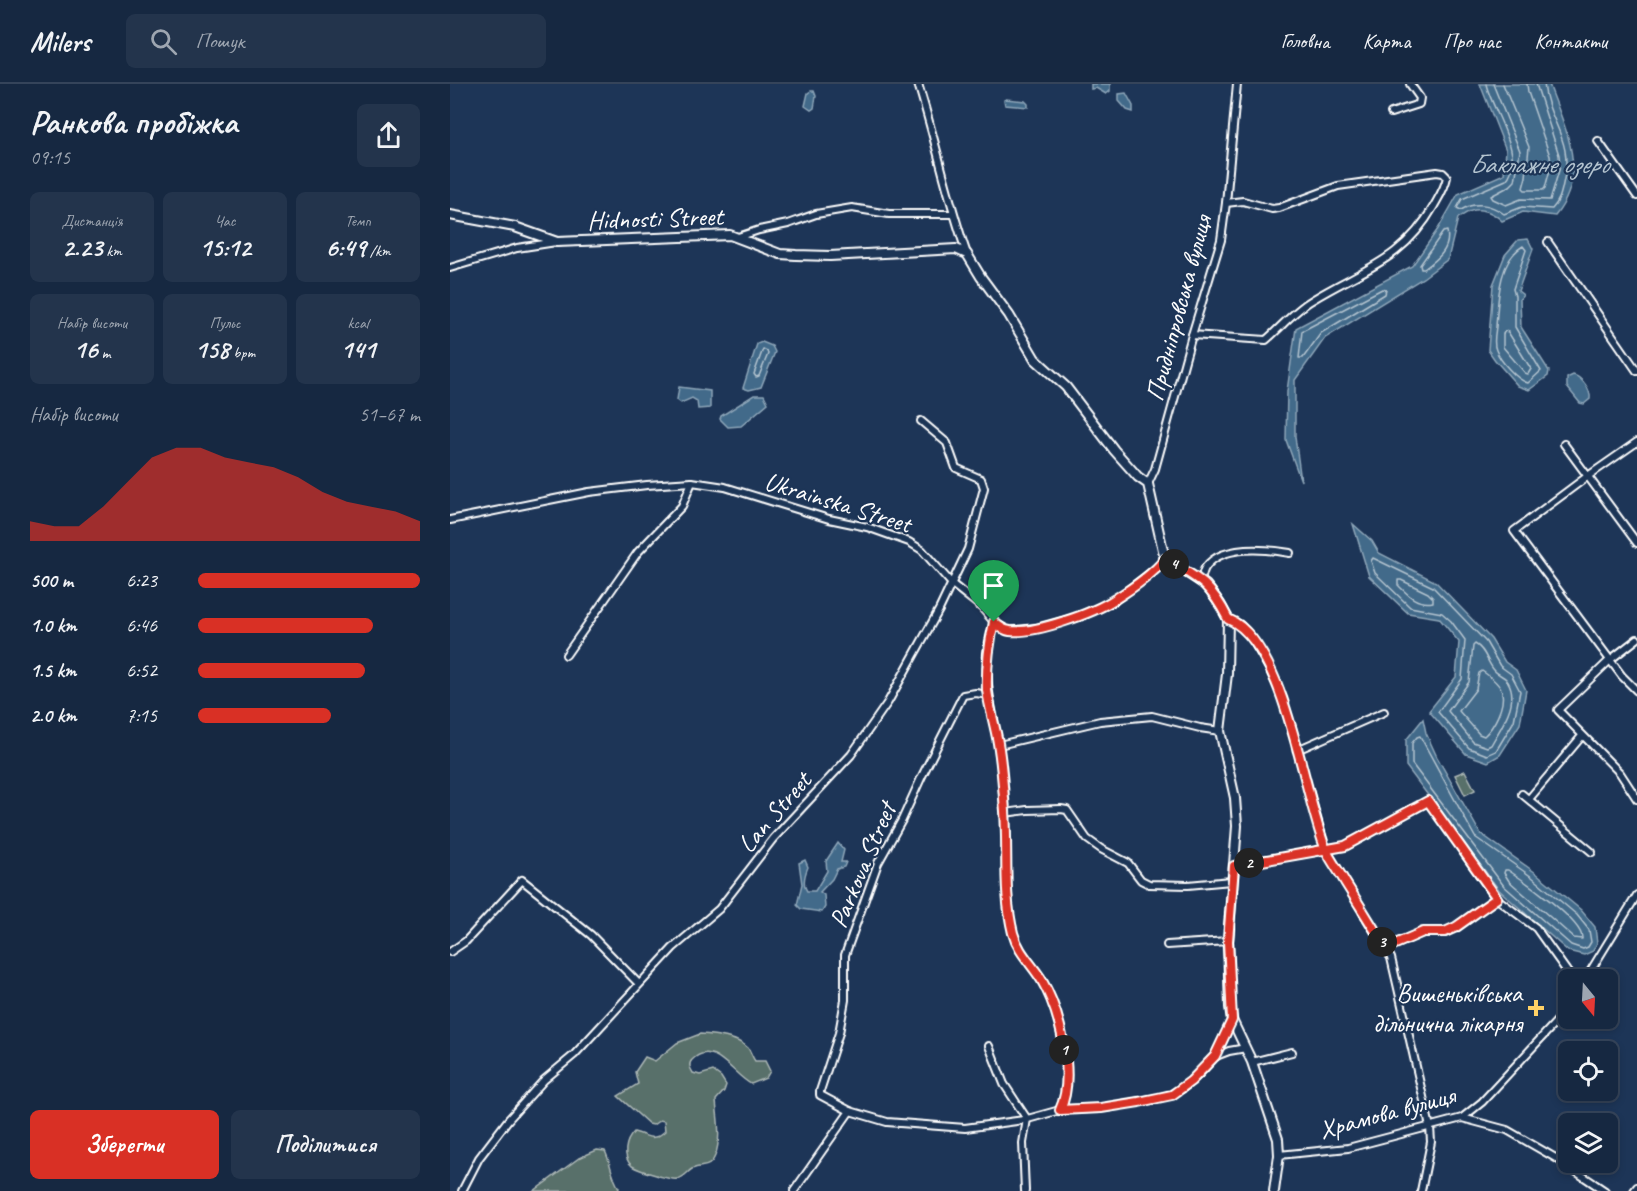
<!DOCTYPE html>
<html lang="uk">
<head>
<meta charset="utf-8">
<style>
	:root { --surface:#162841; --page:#23344c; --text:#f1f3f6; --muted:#9ea6b1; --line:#35445a; --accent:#d93025 }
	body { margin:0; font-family:Caveat,sans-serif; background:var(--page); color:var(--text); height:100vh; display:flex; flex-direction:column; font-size:22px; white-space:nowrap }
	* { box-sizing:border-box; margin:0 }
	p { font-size:20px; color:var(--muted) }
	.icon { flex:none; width:33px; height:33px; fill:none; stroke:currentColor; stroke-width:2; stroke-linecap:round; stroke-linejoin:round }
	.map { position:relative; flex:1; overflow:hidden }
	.panel { display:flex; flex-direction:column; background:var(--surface); width:450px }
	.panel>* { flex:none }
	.needle { width:39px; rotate:162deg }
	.fabs { position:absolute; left:1108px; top:885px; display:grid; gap:12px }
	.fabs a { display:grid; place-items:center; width:60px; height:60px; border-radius:9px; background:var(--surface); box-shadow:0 3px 9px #0003,0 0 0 2px var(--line); font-size:30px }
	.pin { position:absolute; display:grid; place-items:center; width:51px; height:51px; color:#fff; margin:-62px -26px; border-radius:50% 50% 50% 0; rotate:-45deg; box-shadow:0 0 6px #0007 }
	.pin .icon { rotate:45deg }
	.km { position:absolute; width:30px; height:30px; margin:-15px; border-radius:50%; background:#222; color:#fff; font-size:16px; line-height:30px; text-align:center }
	.round { display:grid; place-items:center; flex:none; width:63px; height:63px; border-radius:9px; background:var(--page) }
	.summary { display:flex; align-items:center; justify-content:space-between; height:102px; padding:0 30px }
	h1 { font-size:33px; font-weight:600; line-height:45px }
	.figures { display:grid; grid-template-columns:repeat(3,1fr); gap:9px; height:102px; padding:6px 30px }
	.figures div { display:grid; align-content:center; border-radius:9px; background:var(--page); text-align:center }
	.figures b { font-size:26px; font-weight:600 }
	.figures small { font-size:16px; font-weight:400 }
	.figures p { font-size:16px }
	.chart { height:168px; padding:12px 30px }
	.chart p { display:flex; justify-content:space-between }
	.chart svg { width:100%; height:108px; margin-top:6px; fill:var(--accent); opacity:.7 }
	.button { display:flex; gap:12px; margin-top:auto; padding:12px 30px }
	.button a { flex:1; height:69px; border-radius:9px; background:var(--accent); color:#fff; font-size:24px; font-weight:600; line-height:69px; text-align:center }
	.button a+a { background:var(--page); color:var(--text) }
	ul { padding:0 30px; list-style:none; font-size:20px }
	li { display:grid; grid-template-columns:96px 72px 1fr; align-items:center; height:45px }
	li i { height:15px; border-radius:8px; background:var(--accent) }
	header { display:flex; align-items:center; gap:36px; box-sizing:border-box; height:84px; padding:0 30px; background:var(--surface); border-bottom:2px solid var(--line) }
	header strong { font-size:28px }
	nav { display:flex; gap:33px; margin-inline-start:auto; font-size:21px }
	.search { width:420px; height:54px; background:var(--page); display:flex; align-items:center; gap:15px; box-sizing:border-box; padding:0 21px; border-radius:9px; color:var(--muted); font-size:22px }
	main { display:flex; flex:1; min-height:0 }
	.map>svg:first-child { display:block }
</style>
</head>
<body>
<header>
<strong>Milers</strong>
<div class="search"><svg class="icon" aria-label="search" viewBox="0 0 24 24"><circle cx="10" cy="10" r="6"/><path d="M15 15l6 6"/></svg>Пошук</div>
<nav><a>Головна</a><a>Карта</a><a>Про нас</a><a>Контакти</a></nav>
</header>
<main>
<section class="panel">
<div class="summary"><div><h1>Ранкова пробіжка</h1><p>09:15</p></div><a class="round"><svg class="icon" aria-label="share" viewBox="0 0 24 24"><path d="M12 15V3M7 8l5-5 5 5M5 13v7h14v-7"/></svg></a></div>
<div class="figures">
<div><p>Дистанція</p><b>2.23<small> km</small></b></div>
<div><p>Час</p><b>15:12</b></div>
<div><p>Темп</p><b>6:49<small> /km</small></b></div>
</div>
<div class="figures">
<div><p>Набір висоти</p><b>16<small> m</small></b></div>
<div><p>Пульс</p><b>158<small> bpm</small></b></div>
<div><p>kcal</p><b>141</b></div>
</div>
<div class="chart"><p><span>Набір висоти</span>51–67 m</p>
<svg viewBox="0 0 160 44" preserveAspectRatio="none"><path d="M0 44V36L10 38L20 38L30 30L40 20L50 10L60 6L70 6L80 10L90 12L100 14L110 18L120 24L130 28L140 30L150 32L160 36V44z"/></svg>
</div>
<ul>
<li><b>500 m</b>6:23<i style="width:100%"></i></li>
<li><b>1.0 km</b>6:46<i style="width:79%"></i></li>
<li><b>1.5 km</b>6:52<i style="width:75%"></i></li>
<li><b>2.0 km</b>7:15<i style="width:60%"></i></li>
</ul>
<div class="button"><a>Зберегти</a><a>Поділитися</a></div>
</section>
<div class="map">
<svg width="1187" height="1107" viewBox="0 0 1187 1107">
	<rect width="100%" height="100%" fill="#1d3557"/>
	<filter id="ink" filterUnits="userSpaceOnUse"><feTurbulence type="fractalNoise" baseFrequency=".0167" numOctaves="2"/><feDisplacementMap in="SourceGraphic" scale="12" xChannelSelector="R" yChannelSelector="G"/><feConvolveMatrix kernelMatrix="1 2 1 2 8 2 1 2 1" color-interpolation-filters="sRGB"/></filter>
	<g filter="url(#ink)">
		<g fill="#586f6b" stroke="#acb7b5" stroke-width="1.5">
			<polygon points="1015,687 1025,706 1015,711 1005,691"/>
			<path d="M250 950C265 951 287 953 298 964 301 968 302 973 305 977H315L320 987 316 994 301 1000C283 991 263 954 242 976 238 980 240 984 243 989L250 991 263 987 271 993 276 1001 274 1007 266 1016C267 1034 272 1053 265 1072 259 1086 253 1080 242 1085 237 1088 234 1094 227 1095 222 1096 214 1093 209 1092 200 1089 190 1087 182 1082 172 1073 175 1057 184 1048 198 1051 202 1059 215 1047L214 1037 210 1036 203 1041 199 1040 168 1012 188 1000 185 988 195 973 205 977 227 959Z"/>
			<path d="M147 1066 155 1067C161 1079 161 1092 169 1104L168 1107H84L129 1074Z"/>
		</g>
		<g fill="#436b8a" stroke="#8ea6b9" stroke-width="1.5">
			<polygon points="641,0 660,0 660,7 656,10 646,4 641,5"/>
			<path d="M1030 0H1099C1115 45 1140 89 1105 132L1073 128 1052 137C1044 129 1032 123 1021 127 1016 128 1013 132 1008 134L998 175 973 194 875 254 845 296V353L851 397 836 356 837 307 846 244 962 182 988 145 1008 110 1054 90 1056 66Z"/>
			<polygon points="361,7 364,7 366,12 364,24 361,26 355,22 358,9"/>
			<polygon points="676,9 683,22 683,28 677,26 669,17 669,10"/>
			<polygon points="556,15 575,17 578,20 578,23 555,21 554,16"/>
			<polygon points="1078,155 1083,165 1068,207 1073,211 1070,215 1071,243 1099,287 1098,292 1079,306 1068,302 1045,276 1038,266 1043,201 1055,171 1068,156"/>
			<polygon points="312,258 322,262 325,268 311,303 299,306 293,304 307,260"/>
			<path d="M1123 291C1132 293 1141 306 1140 315L1134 320 1130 319 1117 303V294Z"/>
			<polygon points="229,303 260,307 260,324 248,325 247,317 242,314 231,319 227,316"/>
			<polygon points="304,311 314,311 318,319 291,342 278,343 270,335 271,332"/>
			<polygon points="903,440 922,457 929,469 986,498 1041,555 1055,578 1066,586 1076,606 1070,640 1050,671 1038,678 1016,670 979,627 1006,593 1009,558 989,534 958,529 919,492"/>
			<polygon points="973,635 976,649 987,673 1030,749 1086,789 1131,826 1145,843 1147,859 1143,867 1134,871 1118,867 1049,806 956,682 956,656"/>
			<path d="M388 759 394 766 391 778H396L394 783 387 785 382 795 370 808 374 811 375 823 372 828 351 825 347 821 352 800 349 779 355 776 358 783C355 790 352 800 357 807H365L377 787 376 777Z"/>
		</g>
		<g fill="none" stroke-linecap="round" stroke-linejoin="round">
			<g stroke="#b4c4d0" stroke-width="1.5">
				<path d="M1036 0C1041 24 1077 74 1056 96L1012 115 1007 124 1011 126C1025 117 1041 120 1054 130L1072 123 1102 125C1109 118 1111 110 1113 100 1125 56 1098 39 1094 0"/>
				<polyline points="1043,0 1070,67 1065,97 1060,102 1041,112 1043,115 1056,121 1071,115 1100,116 1110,83 1109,71 1086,0"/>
				<polyline points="1053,0 1079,63 1076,93 1073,104 1075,106 1093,106 1095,104 1101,82 1100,72 1078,8 1077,0"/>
				<path d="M997 147C1001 165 988 175 974 185H971L970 181 993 148Z"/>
				<path d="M1073 162 1076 166 1063 205 1065 212V243L1091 287 1078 299C1067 296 1050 277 1046 266 1043 260 1045 250 1046 243 1048 217 1048 177 1073 162Z"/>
				<polygon points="932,205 936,206 935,210 871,249 853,274 849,274 852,247"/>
				<polygon points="1055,247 1058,248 1081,285 1078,290 1075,289 1053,263 1053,250"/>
				<polygon points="313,265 317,267 318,270 309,292 306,293 304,290"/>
				<polygon points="923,474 983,503 1036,558 1050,582 1061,590 1070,607 1064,637 1046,667 1037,671 1019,664 988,628 1012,595 1015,556 1001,537 992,529 960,523 925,489 921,477"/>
				<path d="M948 496H951L978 509 983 514V518C967 521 958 511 948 501Z"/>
				<path d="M1025 560C1035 565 1037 578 1044 586 1047 590 1053 592 1056 595 1072 615 1051 643 1041 661L1037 663 1023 658 998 627 1019 598 1023 562Z"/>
				<path d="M1032 587C1038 591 1050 600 1052 608 1055 622 1044 643 1034 652L1029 650 1009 627 1026 605 1029 589Z"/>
				<polygon points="970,652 1025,753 1082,793 1127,831 1139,846 1141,858 1138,863 1133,865 1121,861 1054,802 962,680 962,659 967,653"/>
				<path d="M1055 786H1058C1073 796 1134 838 1132 855L1124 854 1059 797 1054 789Z"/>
			</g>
			<defs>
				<g id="minor">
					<path d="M468 0C486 57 497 114 517 170"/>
					<polyline points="941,29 969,20 970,14 960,0"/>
					<polyline points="1148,57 1187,112"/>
					<polyline points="288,153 309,146 338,140 366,130 402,124 439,130 503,130"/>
					<polyline points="1098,158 1187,287"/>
					<polyline points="0,184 67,164 106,158"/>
					<path d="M742 251 816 256C831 243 845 226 862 216 912 185 952 178 984 122 989 113 995 104 997 93L993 89 987 88 888 102 829 124 822 125 793 117 776 119"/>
					<polyline points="1187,358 1138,392 1064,447 1172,592 1187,607"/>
					<polyline points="1114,360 1187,459"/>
					<polyline points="698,400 705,385 742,251 771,156 776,119 787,0"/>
					<polyline points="0,436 139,408 197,401 242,398 275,403 379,435 417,443 459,458 472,466 502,500 531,523 544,538 558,547 586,544 630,532 664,517 707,484 715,475"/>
					<path d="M751 497C752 493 753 487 755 484 771 460 816 465 840 469"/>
					<polyline points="778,535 789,540 801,553 819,584 833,615 876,766 941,874 980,1043 981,1058 971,1107"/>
					<path d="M544 538C542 548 538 559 537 569 535 600 543 629 548 659 552 681 554 704 555 727 558 767 553 809 563 849 568 868 581 879 591 895 610 927 626 992 610 1026"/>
					<polyline points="1187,555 1160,576 1108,626 1170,689 1187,715"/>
					<polyline points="116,571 188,468 232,422 242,398"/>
					<polyline points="549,661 650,637 702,632 750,644 770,647"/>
					<polyline points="847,666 934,628"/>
					<polyline points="1072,710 1142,768"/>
					<polyline points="1079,715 1132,652"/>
					<polyline points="555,729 577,726 611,725 617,726 637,755 651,765 678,779 691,796 699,800 738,801 781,797"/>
					<polyline points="784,781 895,762 978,717 1046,814 1086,844 1123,896"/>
					<polyline points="717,861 778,857"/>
					<polyline points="936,864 973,848 995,848 1007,843 1046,814"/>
					<polyline points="0,868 16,857 72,796 141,851 189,900"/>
					<polyline points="1135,896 1187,811"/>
					<polyline points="539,962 554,1000 577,1035"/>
					<polyline points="766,972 779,967 796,964"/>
					<polyline points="802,978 842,968"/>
					<polyline points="400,1027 437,1038 515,1044 574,1036 610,1026 651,1024 707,1014 722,1010 733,1004 749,990 765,972 782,936"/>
					<polyline points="1012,1034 1057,1046 1109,1076 1155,1107"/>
					<polyline points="829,1071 898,1064 1012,1034 1032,1018 1119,924"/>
					<polyline points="12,1107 29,1074 58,1036 94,996 124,971 223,864 269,825 323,755 401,671 438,618 489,526 518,465 534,404 531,395 506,384 497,359 471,337"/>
					<polyline points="344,1107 400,1027 370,1011 370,1007 389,949 395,916 395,871 428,779 452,736 472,692 513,611 526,609 538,611"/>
					<polyline points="575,1107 573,1059 577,1035"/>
					<polyline points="1184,1107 1187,1103"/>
				</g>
				<polyline id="tertiary" points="0,131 65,143 107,158 280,151 330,170 346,171 380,172 506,165 517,170 531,193 559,231 585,275 616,303 664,366 688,393 698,400 715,475 756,501 770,520 778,535 777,590 770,647 785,714 787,742 778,857 780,923 782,936 802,978 828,1055 829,1071 824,1107"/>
			</defs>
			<use href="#minor" stroke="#fff" stroke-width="10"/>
			<use href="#tertiary" stroke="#fff" stroke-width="12"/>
			<use href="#minor" stroke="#1d3557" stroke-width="6"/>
			<use href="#tertiary" stroke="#1d3557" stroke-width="8"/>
		</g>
	</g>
	<g fill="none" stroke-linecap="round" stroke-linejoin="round" filter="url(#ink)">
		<defs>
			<path id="route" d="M544 538C539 561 536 582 537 606 539 623 545 641 548 659 552 681 553 704 555 727 558 767 553 809 563 849 568 868 581 879 591 895 610 927 626 992 610 1026L651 1024 689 1018 722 1011 741 997 765 972 782 936 778 857 784 782 895 762 978 717 1047 814 1006 843 995 848H973L936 864C922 842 909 820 895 798 889 787 881 777 876 766 853 711 836 559 778 535 760 499 748 494 715 475 702 491 683 504 665 515 644 529 585 550 560 547 554 546 548 542 544 538"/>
		</defs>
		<use href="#route" stroke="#fff" stroke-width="12"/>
		<use href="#route" stroke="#d93025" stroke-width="8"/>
	</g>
	<path fill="#ffd166" stroke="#1d3557" stroke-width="2" d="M1083 915h6v6h6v6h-6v6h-6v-6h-6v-6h6z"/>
	<g text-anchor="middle" stroke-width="4.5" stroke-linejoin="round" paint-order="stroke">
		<g font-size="26" fill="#fff" stroke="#1d3557">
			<text transform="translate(205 134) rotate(-2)" y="9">Hidnosti Street</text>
			<text transform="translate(728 224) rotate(-75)" y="9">Придніпровська вулиця</text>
			<text transform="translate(388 418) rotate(17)" y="9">Ukrainska Street</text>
			<text transform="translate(324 728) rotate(-49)" y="9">Lan Street</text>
			<text transform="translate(412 781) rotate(-67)" y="9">Parkova Street</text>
			<text transform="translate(937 1028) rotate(-15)" y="9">Храмова вулиця</text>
		</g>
		<g font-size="26" fill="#fff" stroke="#1d3557" text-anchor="end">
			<text x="1072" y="918">Вишеньківська<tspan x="1072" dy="30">дільнична лікарня</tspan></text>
		</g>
		<g font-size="27" font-style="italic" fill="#b4c4d0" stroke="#1d3557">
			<text x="1089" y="89">Баклажне озеро</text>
		</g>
	</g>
</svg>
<div class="fabs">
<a><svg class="needle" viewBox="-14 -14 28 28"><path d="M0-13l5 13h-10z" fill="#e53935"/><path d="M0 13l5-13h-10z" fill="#9ea6b1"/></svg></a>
<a><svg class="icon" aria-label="locate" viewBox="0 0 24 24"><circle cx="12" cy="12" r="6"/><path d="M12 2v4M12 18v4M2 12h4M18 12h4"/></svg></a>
<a><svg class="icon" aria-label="layers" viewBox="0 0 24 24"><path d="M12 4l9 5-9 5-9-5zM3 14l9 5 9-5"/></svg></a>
</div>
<div class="pin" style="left:544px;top:538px;background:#1e9e55"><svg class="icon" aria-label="arrive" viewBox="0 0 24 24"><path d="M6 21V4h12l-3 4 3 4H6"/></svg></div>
<b class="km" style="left:614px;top:966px">1</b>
<b class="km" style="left:799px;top:779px">2</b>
<b class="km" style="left:932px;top:858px">3</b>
<b class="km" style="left:724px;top:480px">4</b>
</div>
</main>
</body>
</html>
